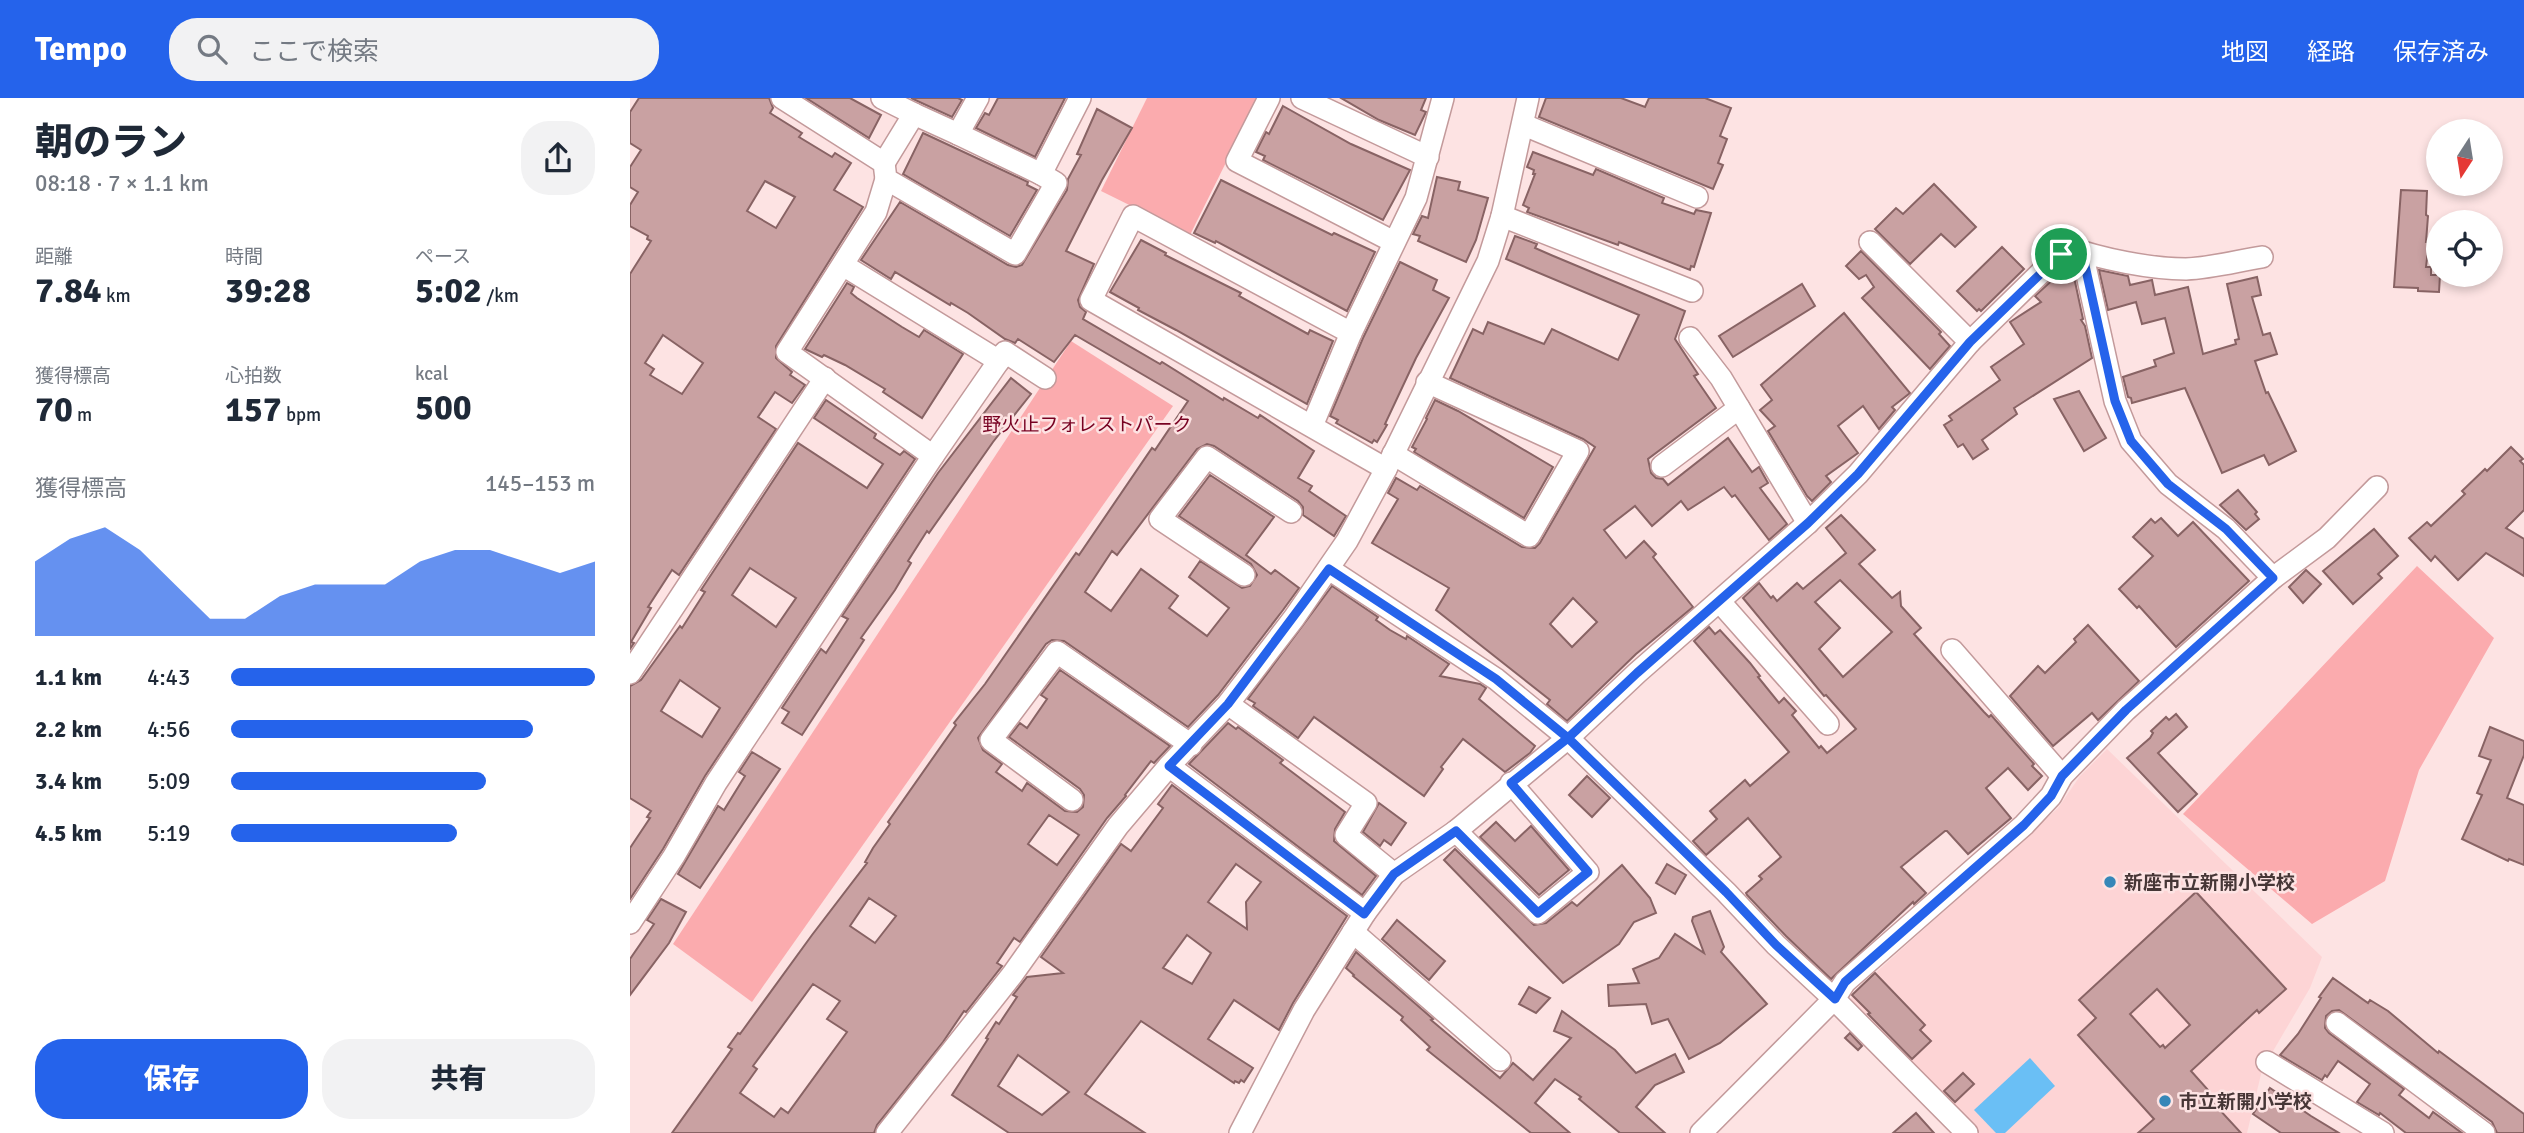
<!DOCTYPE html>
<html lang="ja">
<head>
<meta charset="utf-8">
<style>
	:root { --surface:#fff; --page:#f2f2f3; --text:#1f2937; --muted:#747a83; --accent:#2563eb }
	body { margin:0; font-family:Signika,"Noto Sans JP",sans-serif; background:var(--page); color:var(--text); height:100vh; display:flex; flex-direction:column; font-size:26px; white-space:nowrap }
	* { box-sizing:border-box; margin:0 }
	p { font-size:23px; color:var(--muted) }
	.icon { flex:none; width:38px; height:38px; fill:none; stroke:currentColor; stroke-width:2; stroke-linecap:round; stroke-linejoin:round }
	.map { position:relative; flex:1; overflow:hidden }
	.panel { display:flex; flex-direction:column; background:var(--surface); width:630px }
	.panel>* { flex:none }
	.needle { width:46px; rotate:192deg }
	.buttons { position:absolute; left:1796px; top:21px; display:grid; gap:14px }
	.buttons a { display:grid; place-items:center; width:77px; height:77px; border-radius:50%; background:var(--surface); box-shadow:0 4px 10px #0003; font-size:35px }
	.pin { position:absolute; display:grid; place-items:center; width:60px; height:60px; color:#fff; margin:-30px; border:4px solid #fff; border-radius:50%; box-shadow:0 2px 7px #0007 }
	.round { display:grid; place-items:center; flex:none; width:74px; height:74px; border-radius:28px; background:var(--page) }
	.overview { display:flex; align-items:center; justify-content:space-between; height:119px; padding:0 35px }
	h1 { font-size:38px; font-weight:800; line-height:52px }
	.stats { display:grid; grid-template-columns:repeat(3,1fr); gap:10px; height:119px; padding:7px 35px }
	.stats div { display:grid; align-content:center }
	.stats b { font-size:35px; font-weight:800 }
	.stats small { font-size:19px; font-weight:400 }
	.stats p { font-size:19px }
	.chart { height:196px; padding:14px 35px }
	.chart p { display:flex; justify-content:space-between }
	.chart svg { width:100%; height:126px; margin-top:7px; fill:var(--accent); opacity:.7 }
	.button { display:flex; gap:14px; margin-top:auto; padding:14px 35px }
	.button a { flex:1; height:80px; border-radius:28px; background:var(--accent); color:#fff; font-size:28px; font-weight:800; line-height:80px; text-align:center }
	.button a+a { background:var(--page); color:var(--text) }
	ul { padding:0 35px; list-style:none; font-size:23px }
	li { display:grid; grid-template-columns:112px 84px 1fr; align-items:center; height:52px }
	li i { height:18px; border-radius:9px; background:var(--accent) }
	header { display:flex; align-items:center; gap:42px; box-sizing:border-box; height:98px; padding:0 35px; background:var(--accent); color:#fff }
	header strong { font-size:33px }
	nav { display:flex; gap:38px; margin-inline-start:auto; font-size:24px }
	.search { width:490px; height:63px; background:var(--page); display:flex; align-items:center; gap:18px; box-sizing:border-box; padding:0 24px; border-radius:28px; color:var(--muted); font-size:26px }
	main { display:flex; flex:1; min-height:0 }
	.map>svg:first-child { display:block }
</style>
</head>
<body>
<header>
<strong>Tempo</strong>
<div class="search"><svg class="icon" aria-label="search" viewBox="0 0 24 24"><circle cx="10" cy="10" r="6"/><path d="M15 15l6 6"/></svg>ここで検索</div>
<nav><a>地図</a><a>経路</a><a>保存済み</a></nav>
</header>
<main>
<section class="panel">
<div class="overview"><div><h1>朝のラン</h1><p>08:18 · 7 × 1.1 km</p></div><a class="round"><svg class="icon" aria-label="share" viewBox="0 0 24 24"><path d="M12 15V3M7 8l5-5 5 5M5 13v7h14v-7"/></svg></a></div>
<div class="stats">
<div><p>距離</p><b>7.84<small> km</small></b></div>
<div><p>時間</p><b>39:28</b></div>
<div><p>ペース</p><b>5:02<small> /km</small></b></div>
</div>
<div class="stats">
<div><p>獲得標高</p><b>70<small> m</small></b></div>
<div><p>心拍数</p><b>157<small> bpm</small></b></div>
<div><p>kcal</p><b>500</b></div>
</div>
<div class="chart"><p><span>獲得標高</span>145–153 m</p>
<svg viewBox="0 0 160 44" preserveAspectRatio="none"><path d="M0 44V18L10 10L20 6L30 14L40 26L50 38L60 38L70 30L80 26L90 26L100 26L110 18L120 14L130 14L140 18L150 22L160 18V44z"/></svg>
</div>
<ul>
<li><b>1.1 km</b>4:43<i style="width:100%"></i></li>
<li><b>2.2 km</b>4:56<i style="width:83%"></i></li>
<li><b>3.4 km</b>5:09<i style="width:70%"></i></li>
<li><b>4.5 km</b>5:19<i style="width:62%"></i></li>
</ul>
<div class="button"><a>保存</a><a>共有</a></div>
</section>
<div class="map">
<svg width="1894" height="1035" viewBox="0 0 1894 1035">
	<rect width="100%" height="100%" fill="#fde3e3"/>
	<polygon fill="#fdd4d5" points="1477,651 1692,859 1680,890 1632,972 1617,1035 1348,1035 1220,908 1222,896 1428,710 1450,678"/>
	<g fill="#fbabae">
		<polygon points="517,0 628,0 560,137 471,93"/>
		<polygon points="441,243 543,308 122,904 43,846"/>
		<polygon points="1787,468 1864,540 1789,672 1755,783 1682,826 1553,716"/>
	</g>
	<polygon fill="#6abff5" points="1400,960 1425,988 1375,1035 1366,1035 1344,1012"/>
	<g fill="#c9a1a2" stroke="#886364" stroke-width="2" fill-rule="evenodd">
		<path d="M9 0H139L143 10 140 15 172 35 169 39 202 59 205 55 221 65 204 92 233 109 146 248V260L162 274 160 277 175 287 162 305 145 294 128 319 146 331 49 477 42 472 18 509 21 510 1 544 4 545 0 551V176L21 143 17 141 18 138 0 128V107L8 94 0 89V69L11 52 0 45V14ZM135 83 165 99 146 130 117 113ZM33 237 73 265 52 296 20 277 24 271 15 265Z"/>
		<polygon points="176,0 220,0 251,17 239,40"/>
		<polygon points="281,0 328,0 332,2 322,19"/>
		<polygon points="368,0 435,0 405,59 346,30 355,15 359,17"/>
		<polygon points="711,0 796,0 791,12 796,14 785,37 749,22"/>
		<polygon points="916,0 991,0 1015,9 1019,0 1075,0 1101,10 1090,38 1097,41 1088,65 1093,67 1083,91 909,19"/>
		<polygon points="653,8 721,46 780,72 753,122 633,62 635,58 626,54 636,34 639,36"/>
		<path d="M467 11 502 30 472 82 436 153 464 166 448 202 450 209 456 214 453 221 530 266 532 264 593 302 594 300 628 320 630 317 684 353 668 380 682 388 679 393 716 418 704 438 673 417V409L668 403 584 348 577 346 567 351 487 457 482 453 455 494 481 513 511 471 548 498 539 510 577 538 599 510 559 479 570 463 612 490 620 488 627 477 621 466 549 418 580 377 644 419 616 457 641 476 645 472 669 490 653 512 588 597 558 629 434 543 422 542 416 546 348 640 353 652 372 666 366 674 392 693 397 685 435 713 447 714 453 709 454 697 450 691 379 639 390 625 397 630 417 601 411 597 430 572 540 648 524 665 521 663 495 697 496 698 477 720 390 844 384 840 367 865 372 868 336 914 334 913 313 944 247 1027 244 1035H42L102 951 98 949 108 935 110 936 182 837 237 765 235 764 243 750 260 726 258 724 326 627 324 625 355 586 446 455 449 457 522 350 525 352 558 303 445 237 424 264 388 241 385 245 375 241 338 215 321 205 320 207 265 174 261 181 231 162 270 104 378 167 386 169 392 167 437 92 438 81 451 57 447 56ZM419 717 449 737 427 767 398 746ZM239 800 266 818 245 845 220 828ZM183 886 210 903 197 921 217 934 158 1015 151 1010 144 1019 110 995 127 971 123 968Z"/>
		<polygon points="293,35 398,84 397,87 407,92 380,138 273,76"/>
		<polygon points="903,54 963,77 966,71 1034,100 1032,105 1064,116 1066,112 1081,115 1064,169 1061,168 1060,172 989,144 988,147 897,114 899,110 893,107 905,76 903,76 904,72 897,69"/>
		<polygon points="807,79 830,84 828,92 858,100 846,142 836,164 788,143 790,138 783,136 792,118 798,120"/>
		<polygon points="591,82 702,137 704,135 745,154 717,213 586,143 585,145 564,135"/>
		<polygon points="1304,86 1346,129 1325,149 1311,136 1280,166 1245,131 1266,110 1273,116"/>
		<polygon points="1771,92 1797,93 1796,117 1798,118 1796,144 1799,144 1796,169 1801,169 1801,177 1810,177 1809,194 1788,193 1788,190 1764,189"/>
		<path d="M885 138 907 146 905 150 921 157 1055 213 1045 241 1068 276 1064 278 1086 310 1018 361 1021 375 1026 380 1033 381 1038 387 1098 340 1122 374 1129 369 1138 385 1130 390 1157 426 1139 442 1105 397 1102 399 1094 389 1058 412 1051 403 1022 428 1005 408 974 432 996 460 1014 443 1026 456 1023 459 1063 509 1006 556 937 623 917 606 920 602 806 512 819 490 742 445 768 401 758 395 766 380 787 392 790 388 892 449 905 450 910 445 965 349 953 341 820 280 843 231 853 236 858 224 914 246 922 231 988 262 1009 217 876 161ZM943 500 967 524 942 549 920 526Z"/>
		<polygon points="511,142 536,155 535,157 611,195 609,198 678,236 680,232 703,243 677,306 546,232 508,212 509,210 480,194"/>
		<polygon points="1372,149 1394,171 1351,213 1349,211 1347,213 1327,193"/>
		<polygon points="1231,153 1311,234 1309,236 1320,248 1300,271 1232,200 1244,189 1236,177 1229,181 1216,168"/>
		<polygon points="770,164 807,182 803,192 819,200 786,260 755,326 757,327 747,344 744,342 742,345 706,325 708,322 700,318 733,240"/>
		<polygon points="1441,165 1453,221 1451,222 1455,228 1462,260 1384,310 1387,316 1352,342 1358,351 1343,361 1333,346 1328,349 1314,327 1322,322 1319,318 1370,282 1361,269 1394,246 1380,224 1411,204 1405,198"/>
		<polygon points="1469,172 1498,178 1500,187 1522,182 1525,197 1558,189 1573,256 1606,246 1605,242 1609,241 1597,186 1627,179 1631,197 1622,199 1633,237 1640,235 1647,256 1625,263 1636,295 1638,294 1666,353 1639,367 1634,357 1592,375 1555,290 1502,305 1501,300 1498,299 1493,279 1526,268 1524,262 1544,255 1535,220 1512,226 1506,204 1478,212"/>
		<polygon points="217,185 224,189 221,195 227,200 272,229 289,239 294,232 333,256 292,320 253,294 255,291 215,267 194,257 192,259 175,251"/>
		<polygon points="1172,186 1185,208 1103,259 1089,238"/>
		<polygon points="1214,215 1280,295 1262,309 1265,312 1249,331 1233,308 1208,328 1228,355 1196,378 1201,384 1182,403 1177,398 1138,333 1145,328 1130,312 1142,302 1131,287"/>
		<polygon points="381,280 401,296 363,344 299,435 297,433 278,463 281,465 265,492 231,540 234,542 172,637 152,625 159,614 152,610 191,551 196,555 218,521 212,518 308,375"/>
		<polygon points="1449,293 1476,340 1454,353 1424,301"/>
		<path d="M196 302 246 336 244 340 270 357 274 353 285 361 75 678 33 751 0 801V750L20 720 17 719 21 713 0 700V588L11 582 50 528 52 530 75 494 71 492 168 345 237 390 253 366 184 320ZM120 470 166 500 146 529 102 497ZM50 582 90 610 72 639 31 613Z"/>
		<polygon points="805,302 828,313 923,369 894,420 784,354 786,351 782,349 797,321 796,320"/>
		<polygon points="1881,349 1893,361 1890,363 1894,367 1894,412 1876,430 1894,441 1894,478 1856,455 1828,482 1805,458 1801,463 1779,440 1797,424 1801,428 1835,396 1832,393 1855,371 1857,373"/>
		<polygon points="1608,392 1627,414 1625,416 1629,421 1616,432 1590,407"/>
		<path d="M1211 417 1245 452 1229 466 1262 500 1270 494 1271 508 1291 530 1284 536 1354 614 1359 619 1361 617 1404 666 1402 668 1412 678 1398 692 1378 670 1356 690 1381 720 1338 756 1317 733H1315L1271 769 1296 795 1284 806 1283 804 1201 881 1156 838 1117 797 1116 795 1132 781 1129 778 1151 759 1118 720 1076 757 1063 743 1087 721 1080 713 1115 682 1120 688 1159 654 1064 543 1079 529 1085 536 1090 532 1120 565 1130 578 1128 579 1149 605 1154 600 1166 613 1162 617 1189 650 1191 648 1197 655 1226 631 1196 597 1194 598 1113 500 1129 485 1141 500 1143 498 1147 503 1167 485 1173 491 1216 455 1196 430ZM1210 482 1262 534 1213 579 1189 551 1210 530 1185 504Z"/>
		<polygon points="1531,420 1548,438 1563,424 1619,483 1546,549 1509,508 1507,510 1489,491 1523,458 1503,439 1521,421 1525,425"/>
		<polygon points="1744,431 1768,458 1748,476 1752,480 1723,506 1693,473"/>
		<polygon points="1676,472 1691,486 1673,505 1659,489"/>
		<polygon points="702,488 748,519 746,522 760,532 776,541 777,538 819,566 810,578 850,586 856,590 849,601 905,648 900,655 875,674 833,641 811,669 813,671 794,698 684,619 668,640 623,608 625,605 618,601"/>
		<polygon points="1458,527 1509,583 1468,622 1462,615 1423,648 1380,598 1408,568 1415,575 1446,544 1444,541"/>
		<polygon points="1546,616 1557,629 1528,655 1567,696 1548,714 1497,660 1520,640 1523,635 1521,633 1536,619 1539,622"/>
		<polygon points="598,625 606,631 608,629 653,662 650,665 715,714 705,731 704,743 746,778 732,797 559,666"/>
		<polygon points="1860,629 1894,643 1894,657 1877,700 1894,707 1894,767 1879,761 1878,763 1832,741 1852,697 1847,695 1861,662 1849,658"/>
		<polygon points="122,654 150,671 70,790 48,776 88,708 94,712 115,678 109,674"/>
		<polygon points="957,678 980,700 962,719 939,697"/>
		<path d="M542 687 717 818 663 905 649 932 604 902 578 941 623 970 614 984 611 982 609 985 605 983 604 985 511 923 455 996 515 1035H379L322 997 358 941 356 940 366 924 369 926 387 899 383 897 397 879 433 875 411 859 491 746 501 753 533 710 528 706ZM606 766 631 784 616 804 617 831 578 804ZM557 837 581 855 562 886 533 870ZM388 957 439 994 412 1017 368 988Z"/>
		<polygon points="749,705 776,725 761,747 754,742 750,748 733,734"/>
		<polygon points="866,724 885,743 901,728 939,772 909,797 850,739"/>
		<polygon points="825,751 904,827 916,825 942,804 947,808 992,767 1020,800 1026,815 1004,824 989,846 933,885 814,762"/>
		<polygon points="1037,766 1056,777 1045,796 1026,785"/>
		<path d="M1566 794 1656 891 1629 915 1627 912 1561 973 1579 993 1575 996 1611 1035H1508L1524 1021 1448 937 1466 920 1449 902ZM1527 891 1560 927 1535 950 1533 947 1530 949 1500 916Z"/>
		<polygon points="31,801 56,814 39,845 0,897 0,861 24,826 17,822"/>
		<polygon points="1080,813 1094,849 1091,854 1137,906 1090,945 1059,961 1038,921 1022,926 1016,906 979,908 978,887 1009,885 1003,871 1029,860 1045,836 1074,855 1062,823 1063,819"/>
		<polygon points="767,822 815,863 799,882 752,841"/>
		<polygon points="726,854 803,921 801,922 870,980 883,965 903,982 941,940 924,933 932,913 985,952 1006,975 1045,956 1054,974 1025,987 1006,1009 1035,1035 990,1035 949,1001 951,999 925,981 905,1005 940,1035 901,1035 797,952 800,949 771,922 773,919 723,878 724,877 716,870"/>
		<polygon points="1245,875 1295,927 1290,932 1301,943 1282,961 1238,916 1240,915 1222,897"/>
		<polygon points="1703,880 1738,905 1740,902 1758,913 1808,955 1809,953 1894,1016 1894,1035 1867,1035 1862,1024 1709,912 1702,913 1696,918 1695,930 1699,935 1774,991 1769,997 1799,1020 1803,1014 1832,1035 1776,1035 1750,1015 1749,1017 1727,1004 1740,986 1708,963 1697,979 1695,977 1692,982 1650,957 1668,936 1691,900 1689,899"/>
		<polygon points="899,889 920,900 906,915 889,906"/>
		<polygon points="1220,935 1232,948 1228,952 1215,940"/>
		<polygon points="1333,975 1344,986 1325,1004 1314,993"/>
		<polygon points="1640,990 1681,1018 1709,1035 1651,1035 1623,1016"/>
		<polygon points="1286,1015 1304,1035 1263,1035"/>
	</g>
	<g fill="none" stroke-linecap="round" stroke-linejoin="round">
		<defs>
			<g id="minor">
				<polyline points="152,0 254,65 256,81 385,156 426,85 411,76 450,0"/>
				<polyline points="252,0 284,16"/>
				<polyline points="639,0 607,63 764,144"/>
				<polyline points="672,0 798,59"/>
				<polyline points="894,27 1067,99"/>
				<polyline points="328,36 411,76"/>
				<polyline points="254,65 284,16 328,36 348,0"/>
				<polyline points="872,118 1062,193"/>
				<polyline points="1240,144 1340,244"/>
				<polyline points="1452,154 1485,303 1501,343 1538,386 1596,431 1643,480"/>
				<polyline points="213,167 369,263"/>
				<polyline points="1060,240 1091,280 1178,425"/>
				<polyline points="682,328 721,235"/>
				<polyline points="763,356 899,438 948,353 797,284"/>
				<polyline points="303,358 375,254 415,280"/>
				<polyline points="1032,368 1109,310"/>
				<polyline points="756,371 461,202 503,118 721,235 786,100 813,0"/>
				<polyline points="699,471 866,581 938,640 1096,794 1146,847 1204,901 1337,1035"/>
				<polyline points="614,477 530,421 577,359 661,414"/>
				<polyline points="1090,504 1198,626"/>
				<polyline points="1322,552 1432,678"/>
				<polyline points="0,575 195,280"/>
				<polyline points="598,606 736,705 716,737 764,776"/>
				<polyline points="539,668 735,815"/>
				<polyline points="442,702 361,642 427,554 561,647"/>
				<polyline points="826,733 908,815 958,774 881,685"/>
				<polyline points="0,825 44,758 86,685 303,358 157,254 246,114 256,81"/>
				<polyline points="723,834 870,962"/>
				<polyline points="1707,925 1854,1035"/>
				<polyline points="1637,964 1753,1035"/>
				<polyline points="257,1035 382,877 488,728 539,668 598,606 664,520 717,443 756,371 858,163 872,118 898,0"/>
				<path d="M610 1035 674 912 735 815 764 776 826 733 938 640 1007 575 1178 425 1228 376 1340 244 1431 155 1438 149C1471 161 1521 171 1556 171 1582 170 1607 163 1632 159"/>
				<polyline points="1071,1035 1204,901 1215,884 1394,727 1421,698 1432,678 1496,612 1643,480 1697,440 1747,389"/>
			</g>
		</defs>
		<use href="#minor" stroke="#c39a9b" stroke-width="24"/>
		<use href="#minor" stroke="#fff" stroke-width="21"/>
	</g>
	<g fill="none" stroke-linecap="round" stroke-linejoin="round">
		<defs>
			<polyline id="route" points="1431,156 1340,244 1228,376 1178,425 1007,575 938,640 866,581 699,471 598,606 539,668 734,816 764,776 826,733 908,815 958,774 881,685 938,640 1096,794 1146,847 1205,901 1215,884 1394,727 1421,698 1432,678 1496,612 1643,480 1596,431 1538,386 1501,343 1485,303 1452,154 1438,149 1431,156"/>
		</defs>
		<use href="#route" stroke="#fff" stroke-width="14"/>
		<use href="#route" stroke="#2563eb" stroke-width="9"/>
	</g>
	<g fill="#3687b8" stroke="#fde3e3" stroke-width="2.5">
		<circle cx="1480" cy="784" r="7"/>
		<circle cx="1535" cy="1003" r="7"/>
	</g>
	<g text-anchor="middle" stroke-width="5" stroke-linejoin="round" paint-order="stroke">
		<g font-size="19" fill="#770121" stroke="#fde3e3">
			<text x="457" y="333">野火止フォレストパーク</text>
		</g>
		<g font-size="19" font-weight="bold" fill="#463636" stroke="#fde3e3" text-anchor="start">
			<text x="1494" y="791">新座市立新開小学校</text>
			<text x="1549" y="1010">市立新開小学校</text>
		</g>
	</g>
</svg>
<div class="buttons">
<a><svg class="needle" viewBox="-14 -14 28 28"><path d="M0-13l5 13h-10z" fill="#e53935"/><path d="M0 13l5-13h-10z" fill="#747a83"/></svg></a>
<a><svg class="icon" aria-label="locate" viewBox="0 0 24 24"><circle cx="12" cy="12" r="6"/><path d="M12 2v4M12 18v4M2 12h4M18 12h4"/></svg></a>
</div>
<div class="pin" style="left:1431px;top:156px;background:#1e9e55"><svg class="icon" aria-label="arrive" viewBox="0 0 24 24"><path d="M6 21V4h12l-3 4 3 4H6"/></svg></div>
</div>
</main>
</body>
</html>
